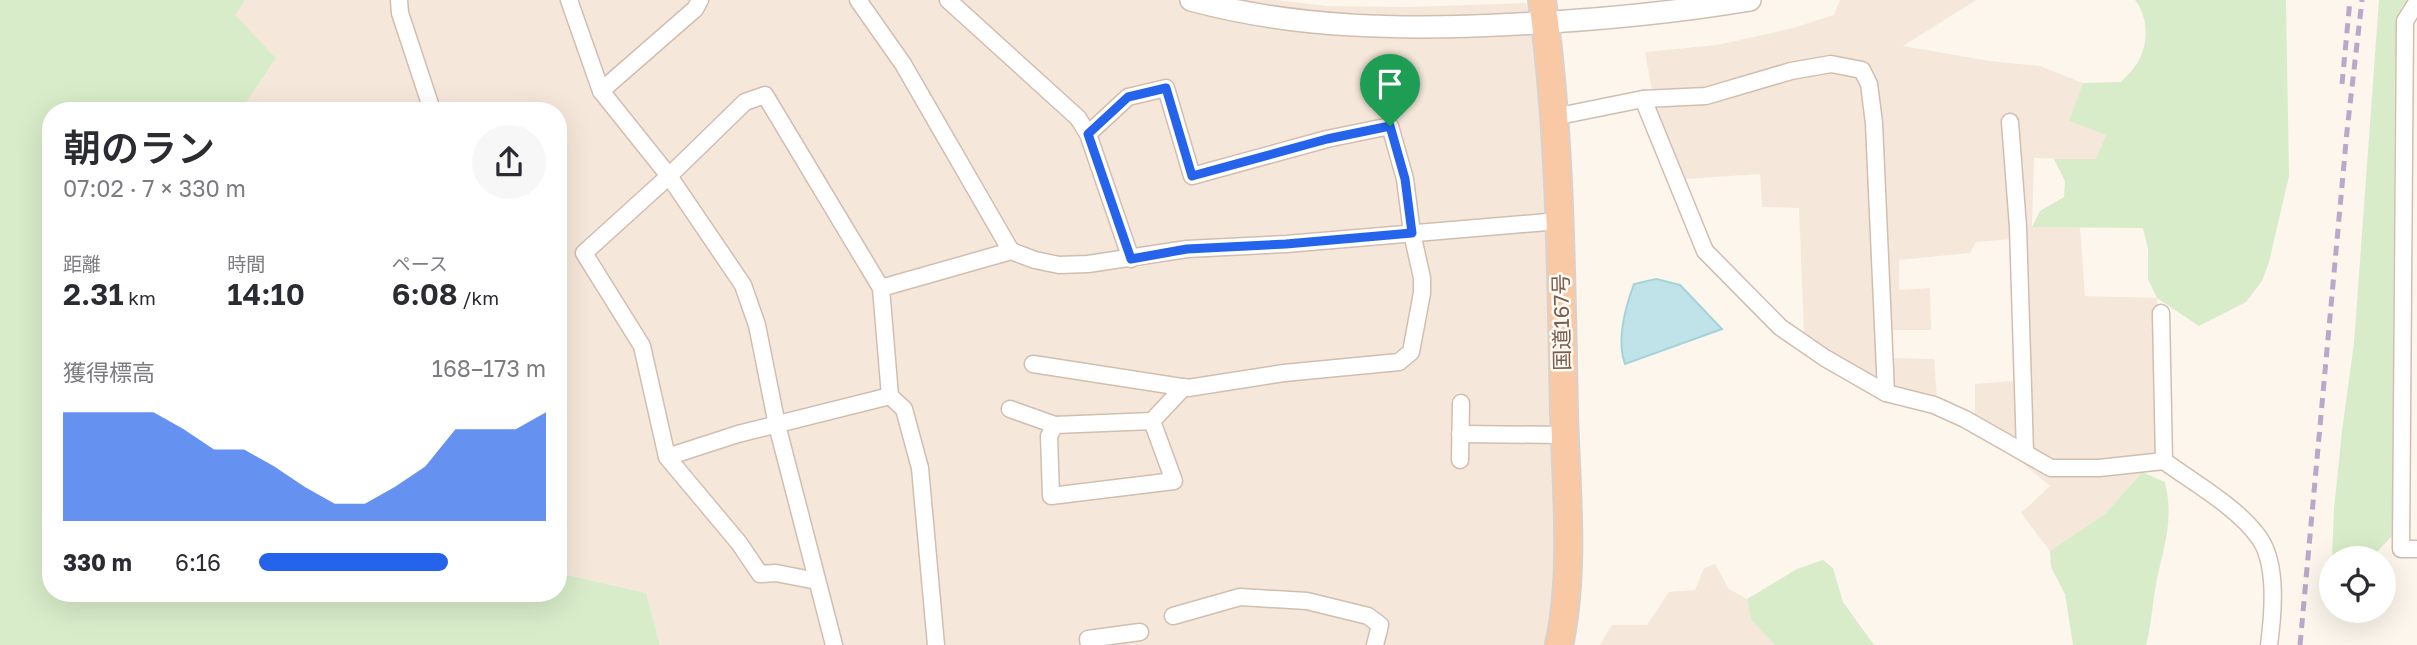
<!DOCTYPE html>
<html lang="ja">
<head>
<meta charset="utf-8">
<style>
	:root { --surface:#fff; --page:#f7f7f7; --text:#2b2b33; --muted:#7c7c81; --accent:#2563eb }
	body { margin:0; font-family:"Golos Text","Noto Sans JP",sans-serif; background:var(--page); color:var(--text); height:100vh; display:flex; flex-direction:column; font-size:26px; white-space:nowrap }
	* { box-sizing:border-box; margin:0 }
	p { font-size:23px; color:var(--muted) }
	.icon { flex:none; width:38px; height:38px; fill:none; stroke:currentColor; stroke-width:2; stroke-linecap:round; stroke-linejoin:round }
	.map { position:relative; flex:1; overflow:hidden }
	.side { position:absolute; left:42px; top:102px; width:525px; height:500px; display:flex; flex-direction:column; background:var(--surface); border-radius:28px; box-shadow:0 7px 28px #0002 }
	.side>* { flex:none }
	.tools { position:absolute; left:2319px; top:546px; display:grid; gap:14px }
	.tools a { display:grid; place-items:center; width:77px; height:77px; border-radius:50%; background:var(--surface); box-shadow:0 7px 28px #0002; font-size:35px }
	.pin { position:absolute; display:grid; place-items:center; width:60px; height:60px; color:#fff; margin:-72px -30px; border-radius:50% 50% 50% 0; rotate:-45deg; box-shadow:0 0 7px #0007 }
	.pin .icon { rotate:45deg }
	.round { display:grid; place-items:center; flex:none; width:74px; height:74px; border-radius:37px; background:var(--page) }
	.overview { display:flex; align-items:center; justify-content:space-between; height:119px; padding:0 21px }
	h1 { font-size:38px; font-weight:600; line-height:52px }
	.metrics { display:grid; grid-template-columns:repeat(3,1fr); gap:10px; height:119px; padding:7px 21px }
	.metrics div { display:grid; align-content:center }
	.metrics b { font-size:30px; font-weight:600 }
	.metrics small { font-size:19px; font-weight:400 }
	.metrics p { font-size:19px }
	.chart { height:196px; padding:14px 21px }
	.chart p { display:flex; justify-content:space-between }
	.chart svg { width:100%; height:126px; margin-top:7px; fill:var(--accent); opacity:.7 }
	ul { padding:0 21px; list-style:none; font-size:23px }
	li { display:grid; grid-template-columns:112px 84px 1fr; align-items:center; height:52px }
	li i { height:18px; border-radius:9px; background:var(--accent) }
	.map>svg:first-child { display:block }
</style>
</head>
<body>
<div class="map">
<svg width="2417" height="645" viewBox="0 0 2417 645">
	<rect width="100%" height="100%" fill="#fdf6ec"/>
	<g fill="#f5e8da">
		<polygon points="245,0 1276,0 1327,6 1408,7 1526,3 1567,102 1581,585 1575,645 660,645 646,593 563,574 558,563 558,110 241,110 276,58 234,15"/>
		<polygon points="1840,0 1976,0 1903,46 1990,61 2040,66 2083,83 2070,121 2106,135 2096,160 2034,158 2032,226 2080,227 2085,296 2157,298 2165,445 2105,514 2050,551 2021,513 2050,486 1975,424 1975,384 2013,381 2011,239 1976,242 1970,253 1899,260 1899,290 1930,288 1931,330 1893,330 1893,358 1934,359 1937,398 1879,385 1804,333 1799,208 1762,207 1760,174 1685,179 1655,107 1645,52 1717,45 1793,28 1834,15"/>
		<polygon points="1715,564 1729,589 1747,599 1751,620 1775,645 1600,645 1612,625 1647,625 1669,592 1695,590 1704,568"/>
	</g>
	<g fill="#d8ecc9">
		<polygon points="0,0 245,0 235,15 276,58 241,110 51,110 51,593 558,593 558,563 563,574 646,593 660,645 0,645"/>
		<path d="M2135 0H2286L2289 176 2269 262 2262 281 2246 302 2199 326 2157 298 2148 279V249L2143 228 2032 227 2040 211 2064 197 2065 181 2054 159H2096L2106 135 2069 121 2083 83 2121 82C2126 77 2132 71 2136 65 2149 46 2149 18 2135 0Z"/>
		<polygon points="2379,0 2412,0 2402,7 2399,16 2395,63 2392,536 2371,558 2332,558 2334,509 2342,431 2354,343"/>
		<path d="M2142 472 2165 482C2175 524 2162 549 2155 590 2152 609 2151 627 2146 645H2073L2065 594 2051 567 2050 551 2105 514Z"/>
		<polygon points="1823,560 1833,568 1843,602 1874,645 1775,645 1751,620 1747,599 1797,569"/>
	</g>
	<path fill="#bfe3e8" stroke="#a5d3da" stroke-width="2" d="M1656 279 1680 285 1722 329 1625 364C1616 339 1625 308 1634 284Z"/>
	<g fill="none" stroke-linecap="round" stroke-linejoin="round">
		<defs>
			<g id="minor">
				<polyline points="399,0 400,13 432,110"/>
				<polyline points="569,0 601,91 669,176 743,285 757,325 777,425 834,645"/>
				<polyline points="858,0 903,64 1011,251"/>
				<polyline points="948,0 1078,118 1088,134 1131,259"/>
				<polyline points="2417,2 2405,21 2401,549 2417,549"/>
				<polyline points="601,91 695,9 700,0"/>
				<polyline points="1643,99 1706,96 1791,71 1831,64 1862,70 1869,84 1874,123 1886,393"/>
				<path d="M1554 117 1643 99 1705 251 1780 327 1825 358 1886 393 1934 405 1965 419 2051 468H2099L2164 461C2194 483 2239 508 2260 539 2278 566 2273 615 2269 645"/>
				<polyline points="2010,122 2018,227 2025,452"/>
				<polyline points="881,288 1011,251 1035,260 1059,265 1088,264 1187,249 1286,244 1559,221"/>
				<polyline points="2161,313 2164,461"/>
				<polyline points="1033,364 1188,388 1284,373 1399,362 1411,352 1422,293 1422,278 1412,233 1405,179 1390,126 1327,139 1192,176 1166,88 1128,97 1088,134"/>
				<polyline points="1010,409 1055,425"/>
				<polyline points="1152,421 1174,481 1051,496 1049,436 1055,425 1152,421 1184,387"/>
				<polyline points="1460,434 1565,435"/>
				<polyline points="667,457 738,434 890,396"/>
				<polyline points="1460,460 1461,403"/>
				<polyline points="817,581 776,573 760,574 739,543 667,457 642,346 584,253 669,176 745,102 765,95 881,288 890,396 904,409 920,468 936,645"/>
				<polyline points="1173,616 1240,597 1307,601 1368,616 1380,625 1375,645"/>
				<polyline points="1089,645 1088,639 1140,632"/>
			</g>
			<path id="tertiary" d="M1191 0C1298 29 1409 30 1518 24 1596 20 1673 13 1750 0"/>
			<path id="trunk" d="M1542 0C1561 136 1561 275 1564 412 1566 487 1575 572 1559 645"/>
		</defs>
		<use href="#minor" stroke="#d1beb0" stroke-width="19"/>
		<use href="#tertiary" stroke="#d1beb0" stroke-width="24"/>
		<use href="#trunk" stroke="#dad1cd" stroke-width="30"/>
		<use href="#minor" stroke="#fff" stroke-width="16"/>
		<use href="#tertiary" stroke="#fff" stroke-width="21"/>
		<use href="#trunk" stroke="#f9c8a4" stroke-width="26"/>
		<g stroke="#b9a8c9" stroke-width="5" stroke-dasharray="10 7" stroke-linecap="butt">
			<polyline points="2342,84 2350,0"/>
			<polyline points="2300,645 2347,131 2362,0"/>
		</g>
	</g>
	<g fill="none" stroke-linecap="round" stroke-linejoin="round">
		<defs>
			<polygon id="route" points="1166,88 1192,176 1327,139 1390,126 1405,179 1412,233 1286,244 1187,249 1131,259 1088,134 1128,97"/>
		</defs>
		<use href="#route" stroke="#fff" stroke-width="14"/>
		<use href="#route" stroke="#2563eb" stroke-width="9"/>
	</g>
	<g text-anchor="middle" stroke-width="5" stroke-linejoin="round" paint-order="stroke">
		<g font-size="21" fill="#7a5c4d" stroke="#fffaf3">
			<text transform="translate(1562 322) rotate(-91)" y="7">国道167号</text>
		</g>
	</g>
</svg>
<div class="tools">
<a><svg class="icon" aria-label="locate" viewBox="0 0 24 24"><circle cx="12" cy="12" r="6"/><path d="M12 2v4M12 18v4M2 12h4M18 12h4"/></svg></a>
</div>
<div class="pin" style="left:1390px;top:126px;background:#1e9e55"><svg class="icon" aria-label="arrive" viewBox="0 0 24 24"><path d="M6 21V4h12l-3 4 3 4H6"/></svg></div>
<section class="side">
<div class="overview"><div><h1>朝のラン</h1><p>07:02 · 7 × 330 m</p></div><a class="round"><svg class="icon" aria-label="share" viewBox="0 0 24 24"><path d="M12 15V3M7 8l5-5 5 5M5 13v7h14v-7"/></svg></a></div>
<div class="metrics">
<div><p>距離</p><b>2.31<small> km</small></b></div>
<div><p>時間</p><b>14:10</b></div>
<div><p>ペース</p><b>6:08<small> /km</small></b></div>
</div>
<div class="chart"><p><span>獲得標高</span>168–173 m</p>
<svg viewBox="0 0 160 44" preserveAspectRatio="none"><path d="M0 44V6L10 6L20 6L30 6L40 12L50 19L60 19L70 25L80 32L90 38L100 38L110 32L120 25L130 12L140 12L150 12L160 6V44z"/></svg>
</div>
<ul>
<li><b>330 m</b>6:16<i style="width:66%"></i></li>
</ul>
</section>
</div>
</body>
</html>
